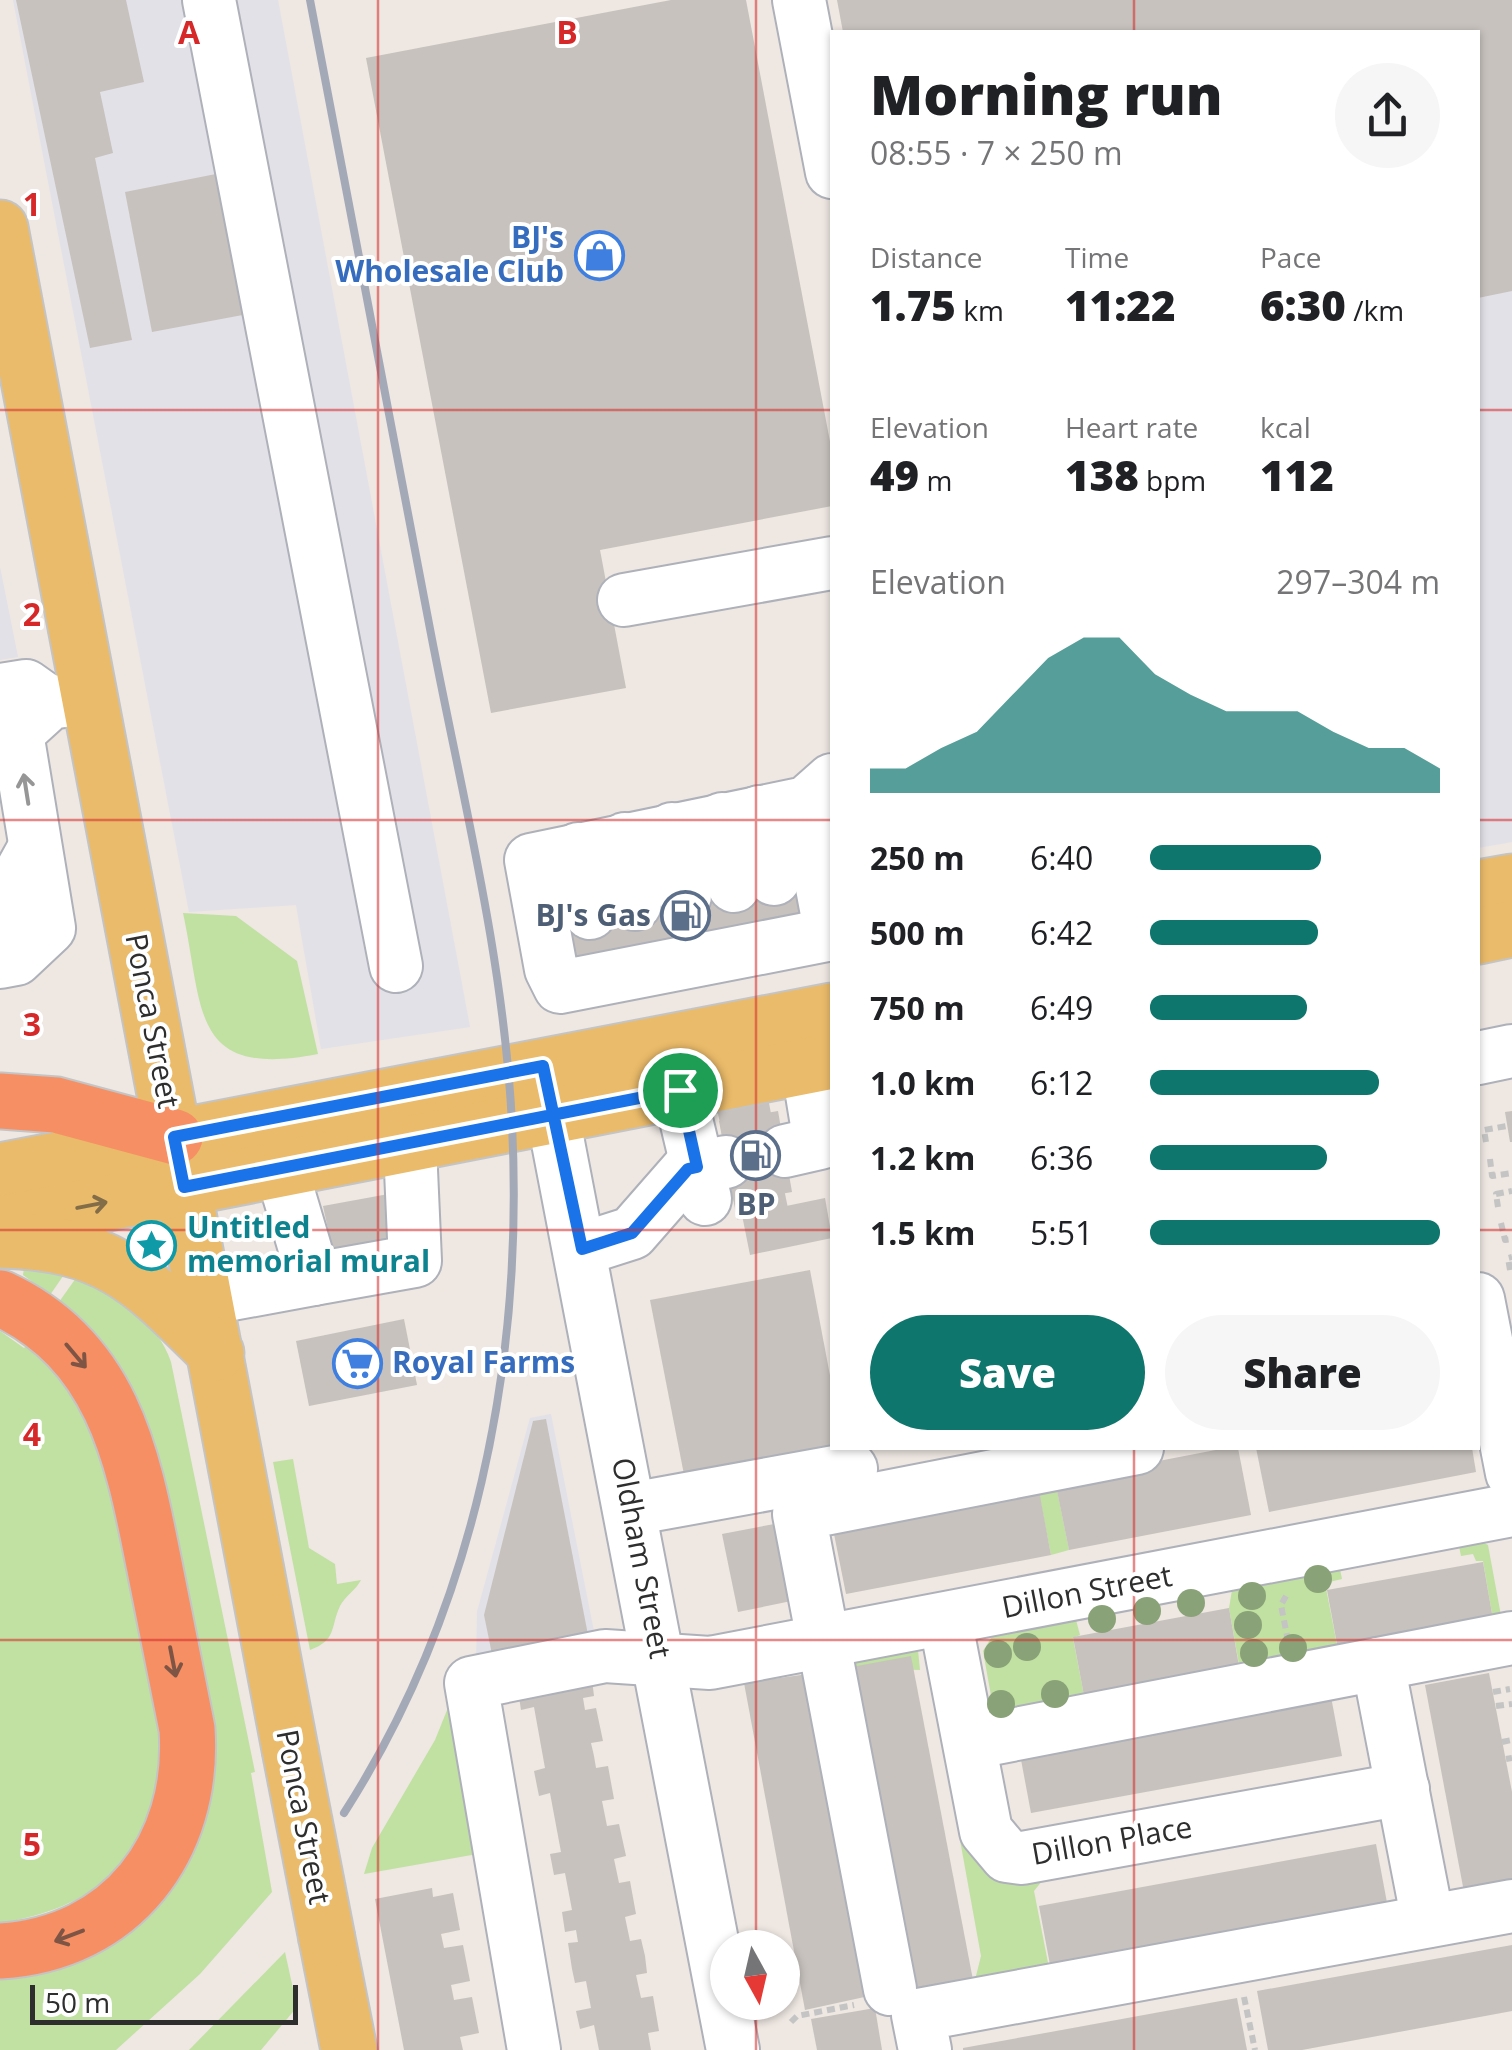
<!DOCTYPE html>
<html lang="en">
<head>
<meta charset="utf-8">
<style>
	:root { --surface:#fff; --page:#f6f6f6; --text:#202124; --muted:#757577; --accent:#0f766e }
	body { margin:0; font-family:"Open Sans",sans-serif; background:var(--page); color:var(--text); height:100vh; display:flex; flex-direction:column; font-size:38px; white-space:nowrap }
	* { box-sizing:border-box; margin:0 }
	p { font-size:32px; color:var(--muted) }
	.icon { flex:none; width:55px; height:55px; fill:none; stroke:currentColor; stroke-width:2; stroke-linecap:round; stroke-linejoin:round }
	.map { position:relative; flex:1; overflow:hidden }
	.panel { position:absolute; left:830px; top:30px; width:650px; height:1420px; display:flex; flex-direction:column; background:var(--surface); border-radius:0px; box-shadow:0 2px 8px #0004 }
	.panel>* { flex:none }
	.needle { width:65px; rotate:172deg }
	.controls { position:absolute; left:710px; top:1930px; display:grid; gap:20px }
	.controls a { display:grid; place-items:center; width:90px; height:90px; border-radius:50%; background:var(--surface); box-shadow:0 2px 8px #0004; font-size:50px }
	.scale { position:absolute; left:30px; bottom:25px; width:268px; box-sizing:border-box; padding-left:10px; border:5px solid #2e2e2e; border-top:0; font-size:28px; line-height:35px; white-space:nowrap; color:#2e2e2e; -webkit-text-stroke:8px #fff; paint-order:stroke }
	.pin { position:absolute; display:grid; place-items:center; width:85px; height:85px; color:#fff; margin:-42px; border:5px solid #fff; border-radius:50%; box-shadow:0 2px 10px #0007 }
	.round { display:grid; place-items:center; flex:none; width:105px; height:105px; border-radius:52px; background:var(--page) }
	.headline { display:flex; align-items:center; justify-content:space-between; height:170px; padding:0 40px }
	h1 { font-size:55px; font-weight:800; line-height:75px }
	.stats { display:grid; grid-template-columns:repeat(3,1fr); gap:15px; height:170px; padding:10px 40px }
	.stats div { display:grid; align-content:center }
	.stats b { font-size:42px; font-weight:800 }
	.stats small { font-size:28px; font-weight:400 }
	.stats p { font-size:28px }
	.chart { height:280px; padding:20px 40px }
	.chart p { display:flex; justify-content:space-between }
	.chart svg { width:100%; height:180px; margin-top:10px; fill:var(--accent); opacity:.7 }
	.button { display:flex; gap:20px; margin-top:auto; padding:20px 40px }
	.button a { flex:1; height:115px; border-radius:60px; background:var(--accent); color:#fff; font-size:40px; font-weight:800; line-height:115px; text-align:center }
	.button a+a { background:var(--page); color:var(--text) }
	ul { padding:0 40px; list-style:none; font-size:32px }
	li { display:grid; grid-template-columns:160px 120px 1fr; align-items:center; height:75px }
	li i { height:25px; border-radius:12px; background:var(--accent) }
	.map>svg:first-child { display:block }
</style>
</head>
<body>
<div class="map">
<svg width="1512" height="2050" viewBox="0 0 1512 2050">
	<rect width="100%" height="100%" fill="#eee7e2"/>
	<g fill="#e2e1e8">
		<polygon points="13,0 278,0 470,1027 321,1049 296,905 189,912"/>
		<polygon points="840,0 1512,0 1512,842 1478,848 1478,32 846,32"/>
		<polygon points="0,567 18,657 0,660"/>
		<polygon points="551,1414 597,1647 476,1668 477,1612 530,1418"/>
	</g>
	<g fill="#c0e1a2">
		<path d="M183 913 236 916 297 961 318 1054C190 1079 204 1010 183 913Z"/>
		<polygon points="70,1266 50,1295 23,1275 24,1268"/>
		<path d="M76 1278C116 1290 158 1322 171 1362L255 1772 251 1773 272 1892 200 1974 116 2050H0V1965L199 1806 59 1302Z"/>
		<path d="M0 1331 24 1348 31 1341C53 1370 84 1400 101 1432 114 1456 125 1541 131 1573 141 1618 164 1688 164 1731 163 1843 111 1906 0 1923Z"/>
		<path d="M293 1459 309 1548 335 1564 337 1584 361 1580C356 1590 345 1596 340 1606 330 1628 337 1640 310 1650L273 1462Z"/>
		<polygon points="1056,1485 1069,1550 1051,1555 1038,1488"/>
		<polygon points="1484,1543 1488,1545 1502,1621 1494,1625 1483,1561 1476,1561 1473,1554 1461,1556 1459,1546"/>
		<polygon points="1340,1569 1342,1579 1325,1583 1338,1650 1240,1670 1229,1608 1232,1590"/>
		<polygon points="1076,1620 1080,1635 1073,1638 1085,1701 995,1718 983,1651 993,1635"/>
		<polygon points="906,1650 918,1650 920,1670 846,1668 848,1663"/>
		<polygon points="468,1658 483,1853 364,1874 372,1848 435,1740"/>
		<polygon points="960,1840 1032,1872 1042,1881 1034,1891 1050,1973 986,1985 976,1976 981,1956"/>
		<polygon points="285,1952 297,2007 261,2050 189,2050"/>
	</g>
	<g fill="#c7c2bd">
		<polygon points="16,0 126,0 144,82 100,92 113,153 95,158 132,340 90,348"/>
		<polygon points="671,0 746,0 832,452 832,506 600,550 626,688 491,713 366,58"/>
		<polygon points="837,0 1512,0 1512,291 1478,298 1478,32 843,32"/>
		<polygon points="231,171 259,312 152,332 125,192"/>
		<polygon points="814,871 822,912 557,961 550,920"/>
		<polygon points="778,1111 792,1192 734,1202 719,1121"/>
		<polygon points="1512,1111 1512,1142 1510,1142 1505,1112"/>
		<polygon points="394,1193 391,1274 357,1280 332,1248 323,1206"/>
		<polygon points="825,1198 832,1238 750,1255 742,1215"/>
		<polygon points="810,1270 832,1386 832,1448 687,1490 650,1300"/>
		<polygon points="404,1319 417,1385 309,1406 296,1341"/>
		<polygon points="546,1419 590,1645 494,1664 484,1615 533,1421"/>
		<polygon points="1226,1448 1238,1448 1251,1515 1069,1550 1055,1481"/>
		<polygon points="1256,1448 1472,1448 1476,1472 1269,1512"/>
		<polygon points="1038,1485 1051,1555 846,1594 832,1524"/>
		<polygon points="790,1521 806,1598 738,1612 722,1534"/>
		<polygon points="1483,1562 1494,1625 1339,1655 1327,1590"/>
		<polygon points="1229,1608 1240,1672 1085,1701 1073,1637"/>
		<polygon points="911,1656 973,1980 909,1992 846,1668"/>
		<polygon points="1489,1673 1512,1792 1512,1883 1464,1892 1425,1685"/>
		<polygon points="808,1674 869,1996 805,2010 744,1683"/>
		<polygon points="592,1680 594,1696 583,1698 585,1710 596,1708 603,1741 591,1743 594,1756 596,1768 608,1766 614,1799 602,1801 607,1826 619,1824 626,1856 614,1859 619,1883 630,1881 636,1914 625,1917 630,1941 641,1939 645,1956 647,1973 636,1975 641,1998 653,1996 659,2031 648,2033 651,2050 599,2050 594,2025 580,2029 576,2011 591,2008 586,1981 575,1983 572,1969 568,1943 578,1942 576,1930 565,1932 562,1912 572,1910 565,1873 554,1875 550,1854 561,1852 550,1793 539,1796 534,1771 545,1768 534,1707 521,1710 517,1684"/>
		<polygon points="1330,1691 1342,1756 1031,1813 1019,1749"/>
		<polygon points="1376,1844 1388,1908 1051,1970 1039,1906"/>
		<polygon points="432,1888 433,1897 453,1893 460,1930 441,1934 444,1948 463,1945 470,1981 451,1985 454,2000 472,1997 479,2033 460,2037 463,2050 404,2050 400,2029 375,1899"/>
		<polygon points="1512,1945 1512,2011 1302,2050 1268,2050 1257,1991"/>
		<polygon points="1237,1998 1247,2050 963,2050 963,2048"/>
		<polygon points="875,2008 882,2050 817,2050 811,2019"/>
	</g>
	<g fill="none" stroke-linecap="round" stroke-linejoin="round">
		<g stroke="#c8c2be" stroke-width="52" stroke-dasharray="52 26" stroke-linecap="butt">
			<polyline points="635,904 641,946"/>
			<polyline points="590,913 597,954"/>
			<polyline points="721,1129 779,1118"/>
			<polyline points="732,1194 791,1182"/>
		</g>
		<defs>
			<g id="minor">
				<polyline points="209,0 396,966"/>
				<polyline points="799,0 832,172"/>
				<polyline points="624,600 832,563"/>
				<polyline points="0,690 26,686 50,703"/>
				<polyline points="832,780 806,803 531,860 551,969 560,987 832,934"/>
				<polyline points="806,803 831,935"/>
				<polyline points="759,812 774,879"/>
				<polyline points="722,819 734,886"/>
				<polyline points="672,829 685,896"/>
				<polyline points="625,839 635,904"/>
				<polyline points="578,849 590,913"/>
				<polyline points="0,910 35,847"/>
				<polyline points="0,962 16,959 49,928 17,733 50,703 89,697"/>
				<polyline points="1478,1058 1512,1051"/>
				<polyline points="545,1075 733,2050"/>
				<polyline points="679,1090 705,1199"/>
				<polyline points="275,1124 281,1168 314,1279 415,1261 408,1102"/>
				<polyline points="785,1151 820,1143 800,1021"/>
				<polyline points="582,1249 632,1233 688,1169 726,1162"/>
				<polyline points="205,1299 314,1279"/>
				<polyline points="1478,1299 1512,1473"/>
				<polyline points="631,1509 851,1469"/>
				<polyline points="945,1619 986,1831 1007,1856 1022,1858 1403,1789"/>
				<polyline points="1378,1664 1428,1921"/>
				<polyline points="970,1743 1512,1638"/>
				<polyline points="890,1989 799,1514 1137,1448"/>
				<polyline points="534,2050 471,1683 605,1656 710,1663 1512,1510"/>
				<polyline points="925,2050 918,2015 1512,1906"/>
			</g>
			<g id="major">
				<polyline points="0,228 290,1749"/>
				<polyline points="1478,888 1512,882"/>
				<polyline points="1478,936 1512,929"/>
				<polyline points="0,1171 832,1011"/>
				<polyline points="0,1224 832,1061"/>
				<path d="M2 1240C111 1243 143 1281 216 1353"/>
				<polyline points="327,1939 349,2050"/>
			</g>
			<g id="highway">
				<polyline points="0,1101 56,1105 175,1137"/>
				<path d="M0 1298C112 1350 132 1453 154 1564 165 1619 176 1674 187 1729 195 1848 121 1944 0 1951"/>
			</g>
		</defs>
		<use href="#minor" stroke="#aeb1b9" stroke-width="56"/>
		<use href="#major" stroke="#c4c4c4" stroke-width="59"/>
		<use href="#highway" stroke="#c4c4c4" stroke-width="59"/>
		<g stroke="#c4c4c4" stroke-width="6" stroke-dasharray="8 5" stroke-linecap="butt">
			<polyline points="1486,1142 1484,1130 1507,1126"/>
			<polyline points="1490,1159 1492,1176 1512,1173"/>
			<polyline points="1498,1207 1496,1194 1512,1191"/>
			<polyline points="1501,1223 1505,1240 1512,1239"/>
			<polyline points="1510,1270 1508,1258 1512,1257"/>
			<polyline points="1286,1596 1281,1605 1288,1641"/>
			<polyline points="1493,1692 1510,1689"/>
			<polyline points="1496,1706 1512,1704"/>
			<polyline points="1502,1742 1512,1740"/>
			<polyline points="1506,1759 1512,1758"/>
			<polyline points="1244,1997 1255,2050"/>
			<polyline points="791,2022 797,2016 854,2005"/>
		</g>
		<use href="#minor" stroke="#fff" stroke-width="52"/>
		<use href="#major" stroke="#eabb6a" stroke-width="55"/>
		<use href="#highway" stroke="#f68f64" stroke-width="55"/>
		<path stroke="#a4a9b7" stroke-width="8" d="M310 0C350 211 391 423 431 634 462 796 504 959 512 1124 524 1363 475 1609 344 1813"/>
		<defs>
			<polyline id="major-bridge" points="290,1749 327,1939"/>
		</defs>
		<use href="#major-bridge" stroke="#c4c4c4" stroke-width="59" stroke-linecap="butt"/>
		<use href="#major-bridge" stroke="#eabb6a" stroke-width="55"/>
	</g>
	<g fill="#8aa277">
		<circle cx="1318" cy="1579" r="14"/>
		<circle cx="1252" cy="1596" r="14"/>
		<circle cx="1191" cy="1603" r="14"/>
		<circle cx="1147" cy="1611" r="14"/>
		<circle cx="1102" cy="1619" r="14"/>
		<circle cx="1248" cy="1625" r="14"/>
		<circle cx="1027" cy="1647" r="14"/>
		<circle cx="1293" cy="1648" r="14"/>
		<circle cx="1254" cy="1653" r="14"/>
		<circle cx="998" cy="1654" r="14"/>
		<circle cx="1055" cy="1694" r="14"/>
		<circle cx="1001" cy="1704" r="14"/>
	</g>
	<defs><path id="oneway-shaft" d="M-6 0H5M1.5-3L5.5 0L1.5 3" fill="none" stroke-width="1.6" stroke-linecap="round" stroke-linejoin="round" transform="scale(2.5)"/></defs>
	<use stroke="#969696" href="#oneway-shaft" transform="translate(26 789) rotate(-99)"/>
	<use stroke="#836d49" href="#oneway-shaft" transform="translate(92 1205) rotate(-11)"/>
	<g stroke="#7e5544">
		<use href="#oneway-shaft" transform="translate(76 1356) rotate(50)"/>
		<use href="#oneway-shaft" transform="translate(173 1662) rotate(79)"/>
		<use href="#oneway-shaft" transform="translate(69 1936) rotate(159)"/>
	</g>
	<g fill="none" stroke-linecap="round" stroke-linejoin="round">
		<defs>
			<polyline id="route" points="680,1090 184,1187 174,1137 543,1066 582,1249 632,1233 688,1169 697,1167 680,1090"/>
		</defs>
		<use href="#route" stroke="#fff" stroke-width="20"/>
		<use href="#route" stroke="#1a73e8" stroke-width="12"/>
	</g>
	<path fill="none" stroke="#d62828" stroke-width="2.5" stroke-opacity="0.55" d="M378 0V2050M756 0V1948M1134 0V32M0 410H832M1478 410H1512M0 820H832M1478 820H1512M0 1230H832M1478 1230H1512M1134 1448V2050M0 1640H1512M756 2002V2050"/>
	<defs>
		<symbol id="shop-ring" viewBox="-11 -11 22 22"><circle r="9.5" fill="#fff" stroke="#3f7fe0" stroke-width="1.5"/><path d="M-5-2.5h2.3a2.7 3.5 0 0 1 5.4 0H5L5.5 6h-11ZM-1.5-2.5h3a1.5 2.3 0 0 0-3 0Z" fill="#3f7fe0"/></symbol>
		<symbol id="fuel-ring" viewBox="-11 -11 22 22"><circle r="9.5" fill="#fff" stroke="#5c6f8a" stroke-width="1.5"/><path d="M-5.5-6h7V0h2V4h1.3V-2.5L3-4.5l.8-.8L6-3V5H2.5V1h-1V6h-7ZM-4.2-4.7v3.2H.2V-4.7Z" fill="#5c6f8a"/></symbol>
		<symbol id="sight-ring" viewBox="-11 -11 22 22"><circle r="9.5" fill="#fff" stroke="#0f9aa8" stroke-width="1.5"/><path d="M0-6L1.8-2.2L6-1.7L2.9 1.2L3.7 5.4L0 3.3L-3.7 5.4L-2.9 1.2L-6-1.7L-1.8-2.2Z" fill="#0f9aa8"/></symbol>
		<symbol id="supermarket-ring" viewBox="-11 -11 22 22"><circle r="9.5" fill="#fff" stroke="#3f7fe0" stroke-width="1.5"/><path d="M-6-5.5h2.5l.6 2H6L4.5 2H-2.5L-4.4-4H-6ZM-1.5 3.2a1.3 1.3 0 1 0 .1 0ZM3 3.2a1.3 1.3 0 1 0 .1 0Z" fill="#3f7fe0"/></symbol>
	</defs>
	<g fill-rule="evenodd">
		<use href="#shop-ring" x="572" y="228" width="55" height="55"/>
		<use href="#fuel-ring" x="658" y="888" width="55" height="55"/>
		<use href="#fuel-ring" x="728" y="1128" width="55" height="55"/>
		<use href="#sight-ring" x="124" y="1218" width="55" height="55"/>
		<use href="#supermarket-ring" x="330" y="1336" width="55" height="55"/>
	</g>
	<g text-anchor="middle" stroke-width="8" stroke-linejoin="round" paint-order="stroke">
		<g font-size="30" font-weight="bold" fill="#366cbe" stroke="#fff" text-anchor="end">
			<text x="564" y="248">BJ's<tspan x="564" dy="34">Wholesale Club</tspan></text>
			<text x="392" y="1373" text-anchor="start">Royal Farms</text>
		</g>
		<g font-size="30" font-weight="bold" fill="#4e5e75" stroke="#fff" text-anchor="end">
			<text x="651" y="926">BJ's Gas</text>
			<text x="756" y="1215" text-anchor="middle">BP</text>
		</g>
		<g font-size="30" fill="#2e2e2e" stroke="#fff">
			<text transform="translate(152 1021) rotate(79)" y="10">Ponca Street</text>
			<text transform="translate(641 1558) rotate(79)" y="10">Oldham Street</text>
			<text transform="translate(1087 1592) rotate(-11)" y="10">Dillon Street</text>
			<text transform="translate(303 1817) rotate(79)" y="10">Ponca Street</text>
			<text transform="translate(1112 1841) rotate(-10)" y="10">Dillon Place</text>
		</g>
		<g font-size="30" font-weight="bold" fill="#0d838f" stroke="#fff" text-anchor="start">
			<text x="187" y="1238">Untitled<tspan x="187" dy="34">memorial mural</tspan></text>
		</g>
	</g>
	<g font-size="32" text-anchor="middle" font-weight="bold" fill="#d62828" stroke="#fff" stroke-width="8" stroke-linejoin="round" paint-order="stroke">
		<text x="189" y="44">A</text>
		<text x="567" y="44">B</text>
		<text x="32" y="216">1</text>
		<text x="32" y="626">2</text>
		<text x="32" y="1036">3</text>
		<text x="32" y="1446">4</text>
		<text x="32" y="1856">5</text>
	</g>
</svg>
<div class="controls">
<a><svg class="needle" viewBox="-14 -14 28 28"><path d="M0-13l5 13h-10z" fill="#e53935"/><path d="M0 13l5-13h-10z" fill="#757577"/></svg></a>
</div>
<div class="scale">50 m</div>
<div class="pin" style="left:680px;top:1090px;background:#1e9e55"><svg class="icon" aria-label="arrive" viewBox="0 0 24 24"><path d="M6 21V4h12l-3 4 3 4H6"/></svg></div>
<section class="panel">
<div class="headline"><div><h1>Morning run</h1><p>08:55 · 7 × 250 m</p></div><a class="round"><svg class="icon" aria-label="share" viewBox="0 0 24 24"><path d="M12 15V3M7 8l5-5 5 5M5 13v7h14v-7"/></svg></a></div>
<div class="stats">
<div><p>Distance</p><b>1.75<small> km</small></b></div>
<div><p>Time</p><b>11:22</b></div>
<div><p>Pace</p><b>6:30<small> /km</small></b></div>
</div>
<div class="stats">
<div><p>Elevation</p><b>49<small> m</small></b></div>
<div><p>Heart rate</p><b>138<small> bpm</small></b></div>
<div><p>kcal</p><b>112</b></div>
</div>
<div class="chart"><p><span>Elevation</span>297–304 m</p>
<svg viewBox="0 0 160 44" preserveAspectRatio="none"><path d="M0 44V38L10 38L20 33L30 29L40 20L50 11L60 6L70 6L80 15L90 20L100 24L110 24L120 24L130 29L140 33L150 33L160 38V44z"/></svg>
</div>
<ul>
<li><b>250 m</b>6:40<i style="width:59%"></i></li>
<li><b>500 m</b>6:42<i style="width:58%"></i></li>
<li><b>750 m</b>6:49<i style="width:54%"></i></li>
<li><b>1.0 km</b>6:12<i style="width:79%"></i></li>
<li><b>1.2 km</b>6:36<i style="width:61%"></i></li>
<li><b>1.5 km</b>5:51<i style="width:100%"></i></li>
</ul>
<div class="button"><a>Save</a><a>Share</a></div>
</section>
</div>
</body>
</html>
